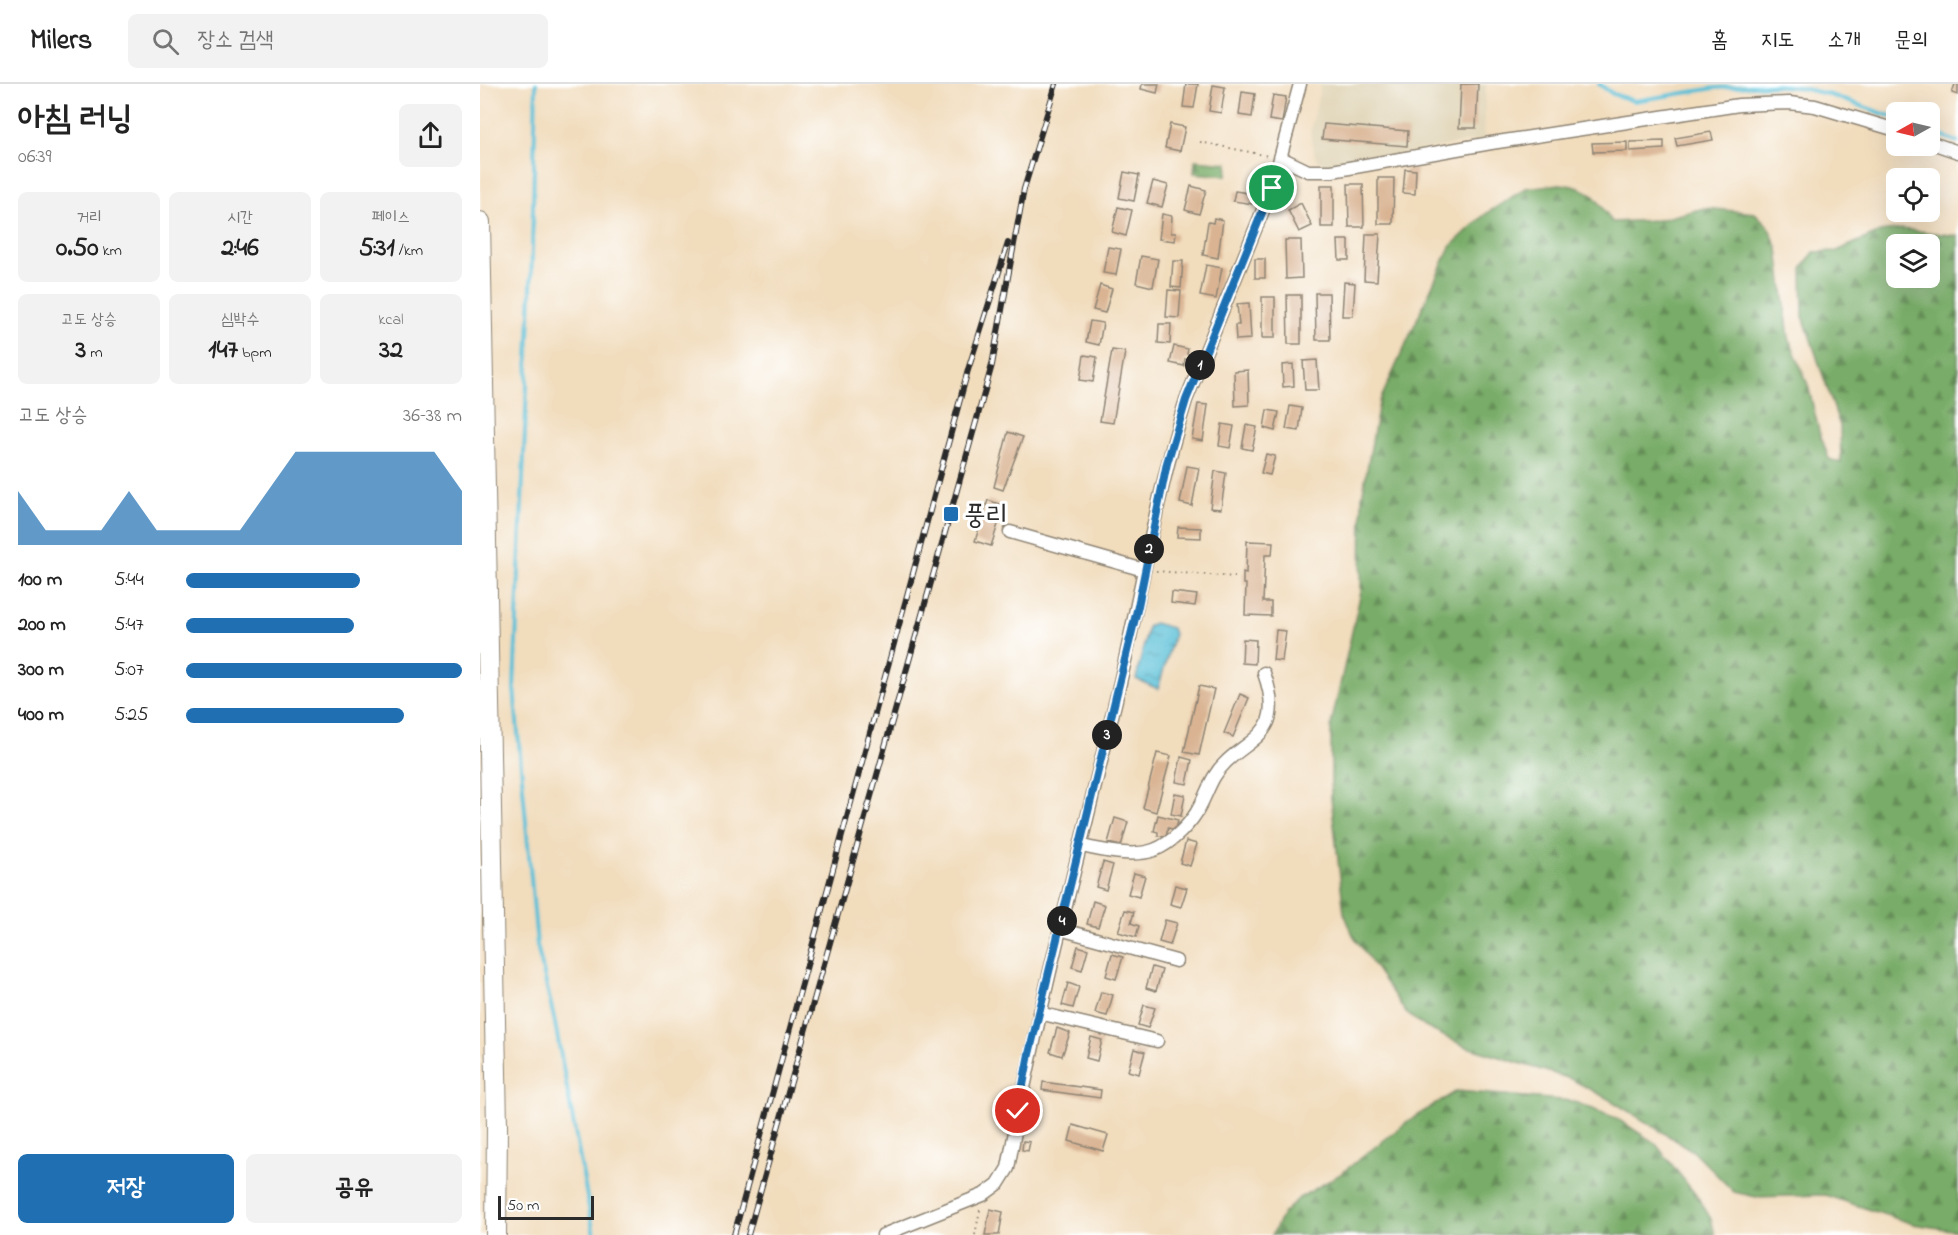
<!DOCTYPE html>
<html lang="ko">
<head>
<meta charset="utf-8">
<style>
	:root { --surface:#fff; --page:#f2f2f2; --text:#222; --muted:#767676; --line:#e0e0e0; --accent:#1f6fb2 }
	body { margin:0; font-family:"Indie Flower","Poor Story",sans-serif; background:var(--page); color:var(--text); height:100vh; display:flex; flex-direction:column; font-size:22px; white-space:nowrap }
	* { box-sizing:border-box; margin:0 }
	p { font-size:20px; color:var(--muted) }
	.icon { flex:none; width:33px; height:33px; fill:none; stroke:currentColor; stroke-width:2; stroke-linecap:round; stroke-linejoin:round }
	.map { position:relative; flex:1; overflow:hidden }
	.sheet { display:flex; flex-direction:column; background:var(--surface); width:480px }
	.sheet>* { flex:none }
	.needle { width:39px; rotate:262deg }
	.controls { position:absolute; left:1406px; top:18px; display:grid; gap:12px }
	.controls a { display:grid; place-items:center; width:54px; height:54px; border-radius:9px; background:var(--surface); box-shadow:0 6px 24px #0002; font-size:30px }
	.scale { position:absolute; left:18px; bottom:15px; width:96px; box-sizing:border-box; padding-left:6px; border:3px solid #2b2b2b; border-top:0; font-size:16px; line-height:21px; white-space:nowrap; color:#2b2b2b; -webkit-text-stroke:4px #fff; paint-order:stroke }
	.pin { position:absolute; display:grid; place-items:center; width:51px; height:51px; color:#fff; margin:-26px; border:3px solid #fff; border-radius:50%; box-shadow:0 2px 6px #0007 }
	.km { position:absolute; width:30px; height:30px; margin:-15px; border-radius:50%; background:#222; color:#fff; font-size:16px; line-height:30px; text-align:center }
	.round { display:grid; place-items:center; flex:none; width:63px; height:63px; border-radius:9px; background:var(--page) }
	.headline { display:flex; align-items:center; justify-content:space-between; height:102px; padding:0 18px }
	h1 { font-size:33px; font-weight:700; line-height:45px }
	.metrics { display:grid; grid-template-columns:repeat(3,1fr); gap:9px; height:102px; padding:6px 18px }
	.metrics div { display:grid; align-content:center; border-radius:9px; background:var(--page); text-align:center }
	.metrics b { font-size:26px; font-weight:700 }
	.metrics small { font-size:16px; font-weight:400 }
	.metrics p { font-size:16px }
	.chart { height:168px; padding:12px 18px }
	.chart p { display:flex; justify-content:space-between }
	.chart svg { width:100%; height:108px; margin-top:6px; fill:var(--accent); opacity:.7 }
	.action { display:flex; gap:12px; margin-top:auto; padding:12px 18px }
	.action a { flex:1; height:69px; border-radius:9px; background:var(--accent); color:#fff; font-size:24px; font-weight:700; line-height:69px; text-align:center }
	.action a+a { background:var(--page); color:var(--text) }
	ul { padding:0 18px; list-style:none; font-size:20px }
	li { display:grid; grid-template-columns:96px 72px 1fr; align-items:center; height:45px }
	li i { height:15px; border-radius:8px; background:var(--accent) }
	header { display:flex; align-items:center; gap:36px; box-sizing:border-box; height:84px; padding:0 30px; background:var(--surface); border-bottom:2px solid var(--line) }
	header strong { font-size:28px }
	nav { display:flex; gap:33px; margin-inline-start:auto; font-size:21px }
	.search { width:420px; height:54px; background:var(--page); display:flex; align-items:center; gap:15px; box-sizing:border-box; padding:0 21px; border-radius:9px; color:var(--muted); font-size:22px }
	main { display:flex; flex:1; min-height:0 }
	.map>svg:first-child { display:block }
</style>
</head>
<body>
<header>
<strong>Milers</strong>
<div class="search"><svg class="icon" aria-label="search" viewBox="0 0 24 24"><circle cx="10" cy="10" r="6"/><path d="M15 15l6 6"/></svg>장소 검색</div>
<nav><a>홈</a><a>지도</a><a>소개</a><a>문의</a></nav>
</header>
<main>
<section class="sheet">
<div class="headline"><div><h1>아침 러닝</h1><p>06:39</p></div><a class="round"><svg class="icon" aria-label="share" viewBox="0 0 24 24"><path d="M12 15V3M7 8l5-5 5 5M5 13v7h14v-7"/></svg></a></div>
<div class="metrics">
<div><p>거리</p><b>0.50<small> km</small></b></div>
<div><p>시간</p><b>2:46</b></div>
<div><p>페이스</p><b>5:31<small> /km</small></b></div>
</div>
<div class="metrics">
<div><p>고도 상승</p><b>3<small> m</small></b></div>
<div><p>심박수</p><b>147<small> bpm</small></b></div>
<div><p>kcal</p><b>32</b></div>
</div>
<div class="chart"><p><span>고도 상승</span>36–38 m</p>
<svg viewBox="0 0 160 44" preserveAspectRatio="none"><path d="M0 44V22L10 38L20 38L30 38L40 22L50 38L60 38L70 38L80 38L90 22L100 6L110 6L120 6L130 6L140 6L150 6L160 22V44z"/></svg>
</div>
<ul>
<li><b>100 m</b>5:44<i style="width:63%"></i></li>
<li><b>200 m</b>5:47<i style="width:61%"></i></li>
<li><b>300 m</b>5:07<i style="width:100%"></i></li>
<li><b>400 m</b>5:25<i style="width:79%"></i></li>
</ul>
<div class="action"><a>저장</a><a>공유</a></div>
</section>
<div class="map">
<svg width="1478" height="1151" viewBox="0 0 1478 1151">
	<defs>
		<pattern id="forest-firs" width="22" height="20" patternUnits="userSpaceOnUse" patternTransform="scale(1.5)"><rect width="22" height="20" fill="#78ac68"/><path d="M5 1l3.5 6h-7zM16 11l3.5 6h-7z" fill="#638c56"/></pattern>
		<pattern id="water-ripples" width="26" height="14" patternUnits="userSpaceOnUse" patternTransform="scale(1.5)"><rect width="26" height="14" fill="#59bfd7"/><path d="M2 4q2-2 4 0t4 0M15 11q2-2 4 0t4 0" fill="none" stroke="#4a9baf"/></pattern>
	</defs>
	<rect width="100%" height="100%" fill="#fff"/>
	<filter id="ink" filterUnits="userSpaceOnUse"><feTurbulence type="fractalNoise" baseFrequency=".0167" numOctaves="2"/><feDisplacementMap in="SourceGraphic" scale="12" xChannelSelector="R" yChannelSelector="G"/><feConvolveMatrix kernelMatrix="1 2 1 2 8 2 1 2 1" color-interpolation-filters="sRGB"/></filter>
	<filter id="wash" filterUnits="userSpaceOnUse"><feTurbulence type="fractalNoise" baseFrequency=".008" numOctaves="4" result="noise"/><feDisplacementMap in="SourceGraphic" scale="24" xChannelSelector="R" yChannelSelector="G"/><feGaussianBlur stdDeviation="1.35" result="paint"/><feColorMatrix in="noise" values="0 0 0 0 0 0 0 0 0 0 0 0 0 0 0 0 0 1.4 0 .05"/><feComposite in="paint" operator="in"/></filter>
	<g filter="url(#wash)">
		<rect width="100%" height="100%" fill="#f1dcbc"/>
		<polygon fill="#dfd3b4" points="841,0 1006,0 1004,55 854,82 843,81 835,73 830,49"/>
		<g fill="url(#forest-firs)" stroke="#526c4a" stroke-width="1.5" fill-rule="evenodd">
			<polygon points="715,76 748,79 747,92 714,89"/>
			<path d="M1080 100C1113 104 1115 112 1132 138L1178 136 1224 124 1275 129 1288 142 1298 165 1309 254 1328 301 1339 347 1349 375 1361 379 1360 342 1323 232 1322 185 1334 168 1357 167 1400 148 1422 145 1478 152V1147L1433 1140 1345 1111 1276 1113 1254 1108 1213 1067 1132 1017 1091 995 987 963 945 943 926 929 873 851 864 829 851 714V641L881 508 882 413 899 319 970 163 1004 131 1046 104ZM1449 160V194H1416V160Z"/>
			<polygon points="977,1007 1092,1017 1136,1034 1175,1059 1219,1115 1231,1135 1235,1151 792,1151 803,1130 819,1114 859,1091 931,1035"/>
		</g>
		<polygon fill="url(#water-ripples)" stroke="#427581" stroke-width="1.5" points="674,539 692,544 694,550 678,605 656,595 668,542"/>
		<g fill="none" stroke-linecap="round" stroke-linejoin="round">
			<g stroke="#59bfd7" stroke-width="4">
				<polyline points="56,0 51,207 34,604 57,861 74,934 114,1151"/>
				<polyline points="1119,0 1133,10 1154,17 1235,4 1291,1 1316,3 1347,10 1416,34"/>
				<polyline points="1449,47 1478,58"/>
			</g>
		</g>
		<g id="blocks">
			<g fill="#d9b392">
				<polygon points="662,0 679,0 677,9 661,5"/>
				<polygon points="706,0 718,0 714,24 703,23"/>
				<polygon points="981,0 998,0 996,44 979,44"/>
				<polygon points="1475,0 1478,0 1478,11 1472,9"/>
				<polygon points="733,1 745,3 741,29 729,27"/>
				<polygon points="762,8 775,10 772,33 759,31"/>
				<polygon points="793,11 806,13 802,38 789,36"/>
				<polygon points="690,40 705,43 700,67 685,64"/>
				<polygon points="844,40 928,47 927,62 842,55"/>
				<polygon points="1231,48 1233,56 1197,62 1195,54"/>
				<polygon points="1184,57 1184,65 1150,67 1150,58"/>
				<polygon points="1147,58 1147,67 1113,68 1112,59"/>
				<polygon points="925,85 936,86 935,110 923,109"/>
				<polygon points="644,88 659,91 654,117 639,114"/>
				<polygon points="898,94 914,94 913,140 898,140"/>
				<polygon points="673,97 688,101 682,123 667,119"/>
				<polygon points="868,100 883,100 884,143 869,143"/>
				<rect x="841" y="101" width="13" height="42"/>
				<polygon points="711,102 726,106 719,130 705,126"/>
				<polygon points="755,107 774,110 773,120 753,117"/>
				<polygon points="821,119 832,142 819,148 808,126"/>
				<polygon points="638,123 652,126 646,152 632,148"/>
				<polygon points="682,130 692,132 691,149 696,149 695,157 679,155"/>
				<polygon points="734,134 743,136 738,174 723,171 728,138 733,139"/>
				<polygon points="886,150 900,150 897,197 884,196"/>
				<polygon points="805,156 821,156 822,194 806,195"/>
				<polygon points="858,156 869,156 869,176 859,176"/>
				<polygon points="628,163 641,165 636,191 623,189"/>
				<polygon points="661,172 678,175 673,203 656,199"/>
				<rect x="775" y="175" width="10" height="19"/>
				<polygon points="693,177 703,177 701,204 691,203"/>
				<polygon points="726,181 742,184 736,215 720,212"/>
				<polygon points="864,198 875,199 873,232 862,232"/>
				<polygon points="620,201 632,205 625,229 613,226"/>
				<polygon points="688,206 701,207 699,234 686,233"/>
				<polygon points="835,209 849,209 850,256 836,256"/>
				<polygon points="807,211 821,211 821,260 808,260"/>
				<rect x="782" y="213" width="13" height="41"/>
				<polygon points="769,219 771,255 756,256 755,241 759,241 757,220"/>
				<polygon points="610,237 623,239 619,261 606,258"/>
				<polygon points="679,240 691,240 690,260 678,259"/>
				<polygon points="694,262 708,265 707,270 712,271 710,276 705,275 704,282 690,279"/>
				<polygon points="632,266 645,268 633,339 620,337"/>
				<polygon points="604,271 617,273 613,298 600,296"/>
				<polygon points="837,276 839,306 825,306 823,277"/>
				<polygon points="813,280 814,302 803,303 802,281"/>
				<polygon points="768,286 769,321 755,322 754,287"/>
				<polygon points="718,320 728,321 723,357 712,355"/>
				<polygon points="810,322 822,324 819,347 806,345"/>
				<polygon points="787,326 799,328 795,347 784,344"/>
				<polygon points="742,340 754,342 750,364 739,362"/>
				<polygon points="766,341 777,343 772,366 762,364"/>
				<polygon points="528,348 543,353 523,406 514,403"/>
				<polygon points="786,370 795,372 790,391 781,389"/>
				<polygon points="707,382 719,384 712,422 700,419"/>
				<polygon points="735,387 746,389 741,425 730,424"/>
				<polygon points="508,416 524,422 511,462 495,457"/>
				<polygon points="698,443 721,444 721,454 697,453"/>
				<polygon points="767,457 793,458 792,471 785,471 783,518 791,518 791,532 765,531 766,500 763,500 763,488 766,489"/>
				<polygon points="692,508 717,511 715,522 691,519"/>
				<polygon points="796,546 806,547 802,577 793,576"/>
				<polygon points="763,555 776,556 775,580 762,579"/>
				<polygon points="719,602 734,605 719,671 704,668"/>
				<polygon points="760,610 769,614 753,653 744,649"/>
				<polygon points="677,669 691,672 676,728 663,724"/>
				<polygon points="701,673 712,676 707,700 696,698"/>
				<polygon points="695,709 705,711 701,732 691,730"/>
				<polygon points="678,731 698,736 696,746 688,744 686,753 678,752 678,748 674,747"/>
				<polygon points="635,734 648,738 641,762 628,759"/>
				<polygon points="706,757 717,760 710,782 700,779"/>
				<polygon points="623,778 633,781 626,806 616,803"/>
				<polygon points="654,789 665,792 659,813 648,810"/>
				<polygon points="695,801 707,804 701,823 690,820"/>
				<polygon points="613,817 625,821 618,843 607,840"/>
				<polygon points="645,826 654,828 651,839 659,842 656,853 638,848"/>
				<polygon points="685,836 697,839 690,861 679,858"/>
				<polygon points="598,862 608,865 602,886 592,883"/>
				<polygon points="632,870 643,873 636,895 626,892"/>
				<polygon points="672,883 682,886 676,907 666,904"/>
				<polygon points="588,899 599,903 593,924 582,921"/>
				<polygon points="621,908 633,911 627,932 615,929"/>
				<polygon points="664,921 675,924 668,944 658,941"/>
				<polygon points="577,944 590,949 582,972 570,968"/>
				<polygon points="611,953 622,956 617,977 606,974"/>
				<polygon points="654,965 665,968 659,990 648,987"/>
				<polygon points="563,998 621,1006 620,1014 562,1006"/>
				<polygon points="593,1041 628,1051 623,1067 589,1057"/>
				<polygon points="543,1057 550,1058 548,1067 542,1066"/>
				<polygon points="510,1125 523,1128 519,1151 505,1151"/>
			</g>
		</g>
	</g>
	<g filter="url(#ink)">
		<use href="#blocks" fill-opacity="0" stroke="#8e8474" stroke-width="1.5"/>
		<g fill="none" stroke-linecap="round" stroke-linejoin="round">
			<defs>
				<g id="minor">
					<polyline points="1449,58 1478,68"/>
					<polyline points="801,74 828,87 852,87 1011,59 1259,21 1309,19 1335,22 1416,46"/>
					<polyline points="530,448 664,486"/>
					<path d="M601 762C623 766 652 774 674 766 691 760 712 739 720 722 728 707 732 691 745 679 758 665 780 656 788 638 794 623 789 603 784 589"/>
					<polyline points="580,845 696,877"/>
					<polyline points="559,929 677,957"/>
					<path d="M403 1151 503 1111 518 1100 528 1084C558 924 600 766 638 607 661 510 676 411 706 316L792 104 820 0"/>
				</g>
				<polyline id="primary" points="0,138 17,1043 16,1151"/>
			</defs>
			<use href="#minor" stroke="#8e8474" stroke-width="15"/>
			<use href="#primary" stroke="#8e8474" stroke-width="22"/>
			<g stroke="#8e8474" stroke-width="2" stroke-dasharray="1.5 4.5" stroke-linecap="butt">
				<polyline points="720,58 789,72"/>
				<polyline points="676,487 755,493"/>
				<polyline points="495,1151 500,1126"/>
			</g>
			<use href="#minor" stroke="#fff" stroke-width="12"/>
			<use href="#primary" stroke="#fff" stroke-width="20"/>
			<defs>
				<g id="rail">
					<polyline points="254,1151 488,286 528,159"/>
					<polyline points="268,1151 512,281 544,105 576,0"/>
				</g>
			</defs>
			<use href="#rail" stroke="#2b2b2b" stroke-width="6"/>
			<use href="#rail" stroke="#fff" stroke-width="4" stroke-dasharray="11" stroke-linecap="butt"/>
		</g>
	</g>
	<g fill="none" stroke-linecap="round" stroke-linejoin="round" filter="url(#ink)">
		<defs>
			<polyline id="route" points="538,1027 549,970 658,522 687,379 706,316 792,104"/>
		</defs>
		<use href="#route" stroke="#fff" stroke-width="12"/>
		<use href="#route" stroke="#1f6fb2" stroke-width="8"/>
	</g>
	<rect fill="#1f6fb2" stroke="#fff" stroke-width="2" x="463" y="422" width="16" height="16" rx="3"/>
	<g text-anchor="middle" stroke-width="6" stroke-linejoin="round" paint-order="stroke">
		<g font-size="27" fill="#2b2b2b" stroke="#fff" text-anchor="start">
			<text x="484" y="439">풍리</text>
		</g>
	</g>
</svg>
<div class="controls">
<a><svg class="needle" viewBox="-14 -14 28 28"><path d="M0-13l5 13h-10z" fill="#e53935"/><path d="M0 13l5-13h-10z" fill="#767676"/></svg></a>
<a><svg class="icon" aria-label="locate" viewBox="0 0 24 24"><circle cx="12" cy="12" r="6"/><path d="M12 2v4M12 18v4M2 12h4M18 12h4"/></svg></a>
<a><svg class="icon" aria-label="layers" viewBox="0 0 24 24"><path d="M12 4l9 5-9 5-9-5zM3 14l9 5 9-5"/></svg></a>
</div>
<div class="scale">50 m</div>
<div class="pin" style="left:792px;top:104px;background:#1e9e55"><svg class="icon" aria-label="arrive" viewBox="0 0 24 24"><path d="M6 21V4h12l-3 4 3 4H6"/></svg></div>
<div class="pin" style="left:538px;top:1027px;background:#d93025"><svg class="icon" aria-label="check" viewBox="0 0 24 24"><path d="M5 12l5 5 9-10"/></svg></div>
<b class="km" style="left:720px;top:281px">1</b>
<b class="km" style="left:669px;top:465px">2</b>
<b class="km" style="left:627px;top:651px">3</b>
<b class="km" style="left:582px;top:837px">4</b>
</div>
</main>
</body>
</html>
